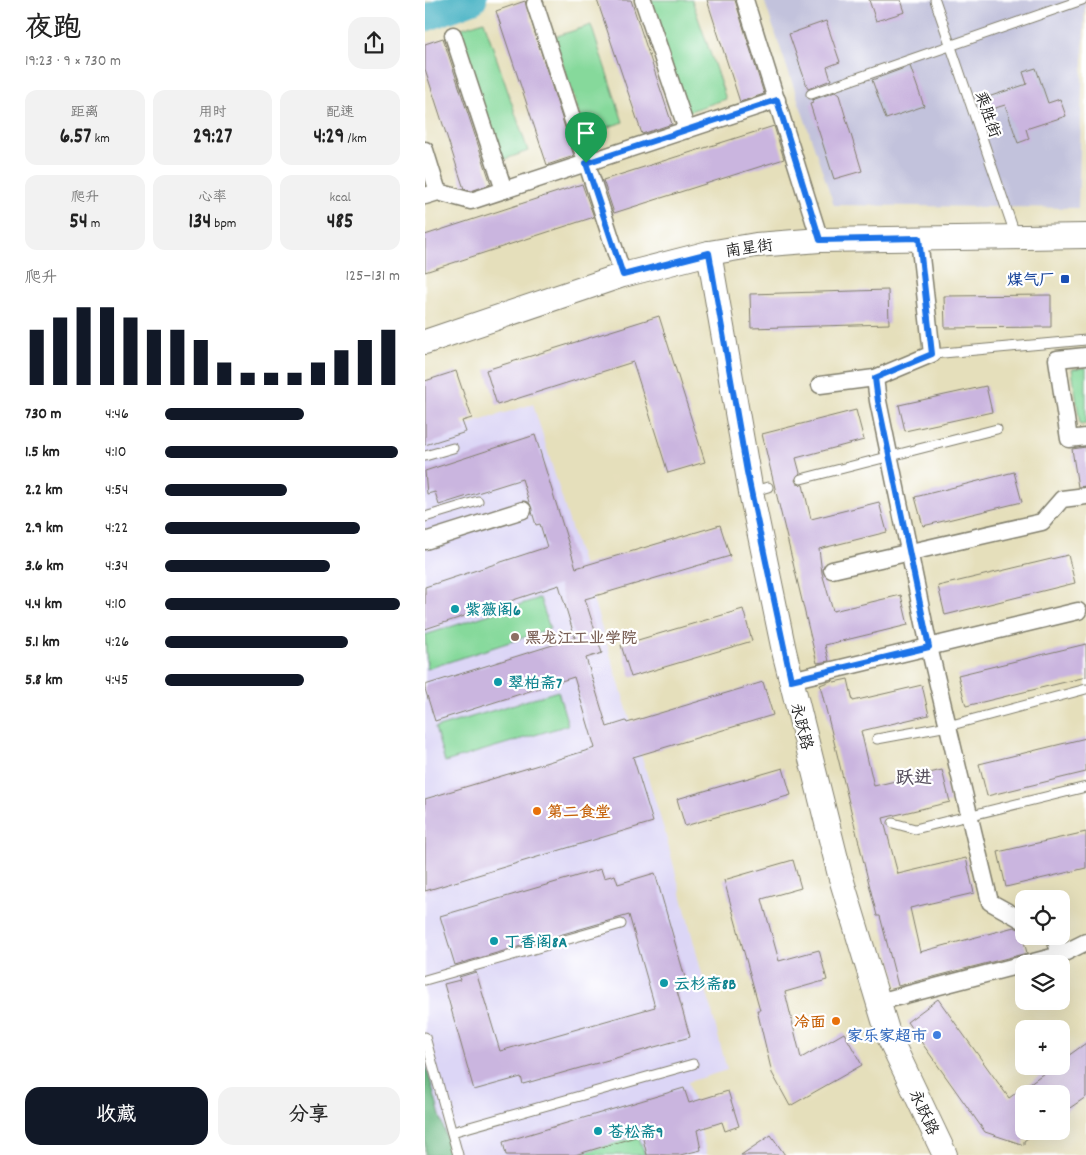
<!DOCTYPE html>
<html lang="zh">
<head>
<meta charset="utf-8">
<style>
	:root { --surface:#fff; --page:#f2f2f2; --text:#222; --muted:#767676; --accent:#111827 }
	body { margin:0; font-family:Dekko,"LXGW WenKai TC",sans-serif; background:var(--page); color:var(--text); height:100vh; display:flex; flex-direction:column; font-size:19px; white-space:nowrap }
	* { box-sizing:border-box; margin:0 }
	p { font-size:16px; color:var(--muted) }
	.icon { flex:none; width:28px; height:28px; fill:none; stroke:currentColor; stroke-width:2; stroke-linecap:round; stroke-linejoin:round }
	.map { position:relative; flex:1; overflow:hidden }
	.side { display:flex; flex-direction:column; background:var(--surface); width:425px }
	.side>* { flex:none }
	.controls { position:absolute; left:590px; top:890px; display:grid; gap:10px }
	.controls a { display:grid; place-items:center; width:55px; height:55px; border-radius:10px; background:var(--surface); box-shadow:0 5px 20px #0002; font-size:25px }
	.pin { position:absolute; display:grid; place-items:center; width:42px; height:42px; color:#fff; margin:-51px -21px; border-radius:50% 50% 50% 0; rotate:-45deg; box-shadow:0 0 5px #0007 }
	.pin .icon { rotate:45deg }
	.round { display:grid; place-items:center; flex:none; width:52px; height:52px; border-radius:15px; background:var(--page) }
	.summary { display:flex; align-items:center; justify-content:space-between; height:85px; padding:0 25px }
	h1 { font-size:28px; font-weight:700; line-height:38px }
	.figures { display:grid; grid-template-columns:repeat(3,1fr); gap:8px; height:85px; padding:5px 25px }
	.figures div { display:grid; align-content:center; border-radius:12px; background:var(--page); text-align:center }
	.figures b { font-size:21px; font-weight:700 }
	.figures small { font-size:14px; font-weight:400 }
	.figures p { font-size:14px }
	.chart { height:140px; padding:10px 25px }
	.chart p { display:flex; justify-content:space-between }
	.chart svg { width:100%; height:90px; margin-top:5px; stroke:var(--accent); stroke-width:6 }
	.button { display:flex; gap:10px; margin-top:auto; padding:10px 25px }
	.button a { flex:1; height:58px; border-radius:15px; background:var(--accent); color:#fff; font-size:20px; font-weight:700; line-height:58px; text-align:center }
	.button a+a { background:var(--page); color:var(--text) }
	ul { padding:0 25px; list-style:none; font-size:16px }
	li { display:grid; grid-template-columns:80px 60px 1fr; align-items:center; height:38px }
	li i { height:12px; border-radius:6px; background:var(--accent) }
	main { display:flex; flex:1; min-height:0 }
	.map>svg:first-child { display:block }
</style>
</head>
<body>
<main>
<section class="side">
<div class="summary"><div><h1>夜跑</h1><p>19:23 · 9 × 730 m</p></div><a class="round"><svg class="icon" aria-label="share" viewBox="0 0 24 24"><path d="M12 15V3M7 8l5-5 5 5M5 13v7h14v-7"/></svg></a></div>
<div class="figures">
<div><p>距离</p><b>6.57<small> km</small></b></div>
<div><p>用时</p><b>29:27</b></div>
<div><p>配速</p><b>4:29<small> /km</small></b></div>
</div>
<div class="figures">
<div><p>爬升</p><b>54<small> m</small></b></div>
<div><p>心率</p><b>134<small> bpm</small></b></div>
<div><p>kcal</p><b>485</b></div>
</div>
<div class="chart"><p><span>爬升</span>125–131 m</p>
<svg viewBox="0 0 160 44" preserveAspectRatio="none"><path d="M5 44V17M15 44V11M25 44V6M35 44V6M45 44V11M55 44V17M65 44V17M75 44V22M85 44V33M95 44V38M105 44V38M115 44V38M125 44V33M135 44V27M145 44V22M155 44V17"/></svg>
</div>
<ul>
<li><b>730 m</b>4:46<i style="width:59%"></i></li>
<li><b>1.5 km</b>4:10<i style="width:99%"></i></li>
<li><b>2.2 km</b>4:54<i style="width:52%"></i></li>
<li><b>2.9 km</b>4:22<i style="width:83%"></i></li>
<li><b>3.6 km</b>4:34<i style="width:70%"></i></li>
<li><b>4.4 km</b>4:10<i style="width:100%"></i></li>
<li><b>5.1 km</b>4:26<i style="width:78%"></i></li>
<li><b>5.8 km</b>4:45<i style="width:59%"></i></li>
</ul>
<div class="button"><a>收藏</a><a>分享</a></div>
</section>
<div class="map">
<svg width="661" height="1155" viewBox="0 0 661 1155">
	<rect width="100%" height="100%" fill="#fff"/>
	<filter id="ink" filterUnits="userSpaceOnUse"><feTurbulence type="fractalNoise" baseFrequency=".02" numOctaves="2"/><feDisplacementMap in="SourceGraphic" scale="10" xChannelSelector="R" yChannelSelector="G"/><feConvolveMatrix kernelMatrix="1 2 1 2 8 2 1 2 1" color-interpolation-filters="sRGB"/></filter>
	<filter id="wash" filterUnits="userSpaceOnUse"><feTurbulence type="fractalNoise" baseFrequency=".0096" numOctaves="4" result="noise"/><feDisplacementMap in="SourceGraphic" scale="20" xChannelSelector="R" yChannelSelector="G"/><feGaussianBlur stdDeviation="1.12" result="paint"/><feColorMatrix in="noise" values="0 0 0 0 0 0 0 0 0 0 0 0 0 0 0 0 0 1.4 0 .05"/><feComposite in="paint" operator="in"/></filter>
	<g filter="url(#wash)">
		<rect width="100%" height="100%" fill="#e5dfbb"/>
		<polygon fill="#dcd6f6" points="108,404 241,836 302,1070 263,1082 282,1155 0,1155 0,438"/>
		<polygon fill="#c2c2dc" points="339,0 660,0 653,208 409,205"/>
		<g fill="#86d99b" stroke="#517a5c">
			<polygon points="227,0 267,0 301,99 262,112 224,1"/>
			<polygon points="59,21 103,151 75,161 31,30"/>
			<polygon points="166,25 198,122 161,135 129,37"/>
			<polygon points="661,367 661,424 655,425 647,369"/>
			<polygon points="115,598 125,629 2,669 0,635"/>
			<polygon points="133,691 143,725 20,762 10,728"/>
			<polygon points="213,1135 220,1155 149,1155"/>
		</g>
		<polygon fill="#6cb983" stroke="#446a50" points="0,1061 26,1155 0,1155"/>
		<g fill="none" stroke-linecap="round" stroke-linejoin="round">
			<polyline stroke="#47b2c4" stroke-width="28" points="0,18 48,0"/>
		</g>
		<g id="blocks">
			<g fill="#cab5df">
				<polygon points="172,0 206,0 247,124 217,134"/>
				<polygon points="282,0 310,0 339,94 315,102"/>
				<polygon points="444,0 476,0 480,12 451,21"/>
				<polygon points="100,1 149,156 122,165 71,11"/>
				<polygon points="401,21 415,62 402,67 406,80 383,89 364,34"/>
				<polygon points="18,38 66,184 46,191 39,189 0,69 0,44"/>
				<polygon points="485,66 499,106 461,119 447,80"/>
				<polygon points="611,68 623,103 635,99 641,116 601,129 604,139 593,143 580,105 567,109 563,97 602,84 598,72"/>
				<polygon points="410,92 414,95 437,171 409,179 385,104 388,103 387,100"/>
				<polygon points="349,126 359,159 189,213 178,180"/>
				<polygon points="157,184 169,217 0,272 0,235"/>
				<polygon points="463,290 464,324 326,328 325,294"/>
				<polygon points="626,295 626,327 520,328 519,296"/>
				<polygon points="234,316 280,462 243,473 208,362 72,405 61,370"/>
				<polygon points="31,371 47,418 37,421 41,432 0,445 0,381"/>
				<polygon points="561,386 567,412 480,431 474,405"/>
				<polygon points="431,410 439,440 371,458 375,473 370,480 372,484 378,485 386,519 454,502 462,532 394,549 397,573 408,611 476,595 483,625 400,645 404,661 392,663 337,434"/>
				<polygon points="110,435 151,568 295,525 305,556 160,599 177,653 161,658 182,727 201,721 202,723 338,682 348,715 208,757 228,822 0,891 0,799 170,748 149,677 10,721 0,689 0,685 150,638 134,585 0,629 0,587 122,547 115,524 111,525 97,479 14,505 10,492 2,494 0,471"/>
				<polygon points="661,447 661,486 653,487 647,449"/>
				<polygon points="589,472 597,502 498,526 490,497"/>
				<polygon points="643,555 650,583 520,615 513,586"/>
				<polygon points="318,609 327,641 206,677 196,645"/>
				<polygon points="661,644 661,677 541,706 533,675"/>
				<polygon points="423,679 428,701 497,685 504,715 436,731 449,786 517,770 525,802 458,818 473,874 541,858 549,893 485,908 495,952 589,927 596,930 602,953 473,986 455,916 452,916 395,685 408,680 409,682"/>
				<polygon points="661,738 661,772 562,796 554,764"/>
				<polygon points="358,768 366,795 260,826 252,799"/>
				<polygon points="661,832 661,868 581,887 573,852"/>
				<polygon points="368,860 376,888 337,899 354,961 394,950 402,980 360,992 376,1058 419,1033 437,1065 365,1106 347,1073 332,1010 335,1010 299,880"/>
				<polygon points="176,869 179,878 190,875 193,884 230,873 261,981 250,984 265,1037 98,1084 96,1077 49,1090 19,984 35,980 34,977 51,972 75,1051 230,1007 204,915 30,965 15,916"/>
				<polygon points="513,999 584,1098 629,1066 636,1066 636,1061 661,1043 661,1097 636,1114 636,1094 599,1094 599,1131 612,1131 599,1141 599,1145 560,1132 482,1022"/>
				<polygon points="259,1088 264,1103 303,1091 314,1126 300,1131 297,1122 272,1130 276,1150 255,1155 222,1155 217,1135 150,1155 81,1155 78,1142"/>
				<polygon points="346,1135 360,1155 316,1155"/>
			</g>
		</g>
	</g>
	<g filter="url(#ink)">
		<use href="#blocks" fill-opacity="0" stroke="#807e6c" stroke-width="1"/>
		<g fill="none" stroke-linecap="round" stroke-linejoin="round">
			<defs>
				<g id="lane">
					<polyline points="510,0 591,237"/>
					<polyline points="386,94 657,0"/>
					<polyline points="507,354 661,340"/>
					<polyline points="0,456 28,448"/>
					<polyline points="376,479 572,429"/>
					<polyline points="326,492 343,487"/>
					<polyline points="0,517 53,501"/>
					<polyline points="452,739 523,726 661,689"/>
					<polyline points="468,823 490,829 661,787"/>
					<polyline points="0,980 196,924"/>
					<polyline points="0,1037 33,1155"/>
					<polyline points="27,1132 268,1064"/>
				</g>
				<g id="street">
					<polyline points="218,0 262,130"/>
					<polyline points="320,0 395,240"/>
					<polyline points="110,4 198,275"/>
					<polyline points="28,35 79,190"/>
					<polyline points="0,150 13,192"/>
					<polyline points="0,196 13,192 46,201 352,100"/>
					<polyline points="661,356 632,359 644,439 661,437"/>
					<polyline points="450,378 453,401 504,647 565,902 599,921"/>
					<polyline points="395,385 450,378 507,354 494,239"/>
					<polyline points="0,541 98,510"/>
					<polyline points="407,570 617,522 637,499 661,496"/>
					<polyline points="366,680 653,611"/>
					<polyline points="635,955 661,942"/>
					<polyline points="601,964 635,955 630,938 626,936"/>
					<polyline points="453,1002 599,964"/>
				</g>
				<g id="secondary">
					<polyline points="284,253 326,492 359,651 415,875 464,1037 520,1155"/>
					<polyline points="0,342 198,275 284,253 331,245 395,240 661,236"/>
				</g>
			</defs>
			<use href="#lane" stroke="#807e6c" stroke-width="11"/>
			<use href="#street" stroke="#807e6c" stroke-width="19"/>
			<use href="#secondary" stroke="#807e6c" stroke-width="26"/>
			<use href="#lane" stroke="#fff" stroke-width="9"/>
			<use href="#street" stroke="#fff" stroke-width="16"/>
			<use href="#secondary" stroke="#fff" stroke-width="24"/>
		</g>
	</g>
	<g fill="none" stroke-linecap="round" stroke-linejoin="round" filter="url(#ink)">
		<defs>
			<polygon id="route" points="352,100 395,240 494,238 507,354 450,378 453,401 504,647 366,680 322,472 284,253 198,275 161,163"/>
		</defs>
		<use href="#route" stroke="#fff" stroke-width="10"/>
		<use href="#route" stroke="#1a73e8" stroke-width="6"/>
	</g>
	<rect fill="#1a4fb4" stroke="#fff" stroke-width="2" x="635" y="274" width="10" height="10" rx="2.5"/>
	<g fill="#0f9aa8" stroke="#fff" stroke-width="2">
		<circle cx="30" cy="609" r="5"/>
		<circle cx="73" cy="682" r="5"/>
		<circle cx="69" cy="941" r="5"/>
		<circle cx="239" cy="983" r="5"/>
		<circle cx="173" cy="1131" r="5"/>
	</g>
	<circle fill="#8d6e63" stroke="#fff" stroke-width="2" cx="90" cy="637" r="5"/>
	<g fill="#e8710a" stroke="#fff" stroke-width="2">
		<circle cx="112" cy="811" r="5"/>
		<circle cx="411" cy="1021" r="5"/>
	</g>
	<circle fill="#3f7fe0" stroke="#fff" stroke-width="2" cx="512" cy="1035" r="5"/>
	<g text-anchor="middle" stroke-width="4.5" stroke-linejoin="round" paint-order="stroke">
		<g font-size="16" fill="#1c1c1c" stroke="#fff">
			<text transform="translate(564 114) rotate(71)" y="6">乘胜街</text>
			<text transform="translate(324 247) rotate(-8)" y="6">南星街</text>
			<text transform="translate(378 726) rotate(76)" y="6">永跃路</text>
			<text transform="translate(500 1112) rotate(65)" y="6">永跃路</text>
		</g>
		<g font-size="16" font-weight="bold" fill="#164399" stroke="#fff" text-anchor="end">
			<text x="630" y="285">煤气厂</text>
		</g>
		<g font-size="16" font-weight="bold" fill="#0d838f" stroke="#fff" text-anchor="start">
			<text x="40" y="615">紫薇阁6</text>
			<text x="83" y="688">翠柏斋7</text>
			<text x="79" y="947">丁香阁8A</text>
			<text x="249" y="989">云杉斋8B</text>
			<text x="183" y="1137">苍松斋9</text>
		</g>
		<g font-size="16" font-weight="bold" fill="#785e54" stroke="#fff" text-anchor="start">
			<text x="100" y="643">黑龙江工业学院</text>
		</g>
		<g font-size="16" font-weight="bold" fill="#c56008" stroke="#fff" text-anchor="start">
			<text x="122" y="817">第二食堂</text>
			<text x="401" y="1027" text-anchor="end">冷面</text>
		</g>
		<g font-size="16" font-weight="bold" fill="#366cbe" stroke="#fff" text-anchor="end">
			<text x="502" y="1041">家乐家超市</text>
		</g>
		<g font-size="18" font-weight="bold" fill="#595260" stroke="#fff">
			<text x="489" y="783">跃进</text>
		</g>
	</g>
</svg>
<div class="controls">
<a><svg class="icon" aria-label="locate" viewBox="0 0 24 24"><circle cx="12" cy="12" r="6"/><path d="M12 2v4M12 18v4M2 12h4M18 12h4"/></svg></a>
<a><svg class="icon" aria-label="layers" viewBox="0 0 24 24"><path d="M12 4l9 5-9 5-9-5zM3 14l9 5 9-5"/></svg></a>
<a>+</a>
<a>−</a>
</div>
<div class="pin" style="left:161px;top:163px;background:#1e9e55"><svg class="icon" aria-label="arrive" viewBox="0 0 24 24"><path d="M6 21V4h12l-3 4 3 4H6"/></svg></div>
</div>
</main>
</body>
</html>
